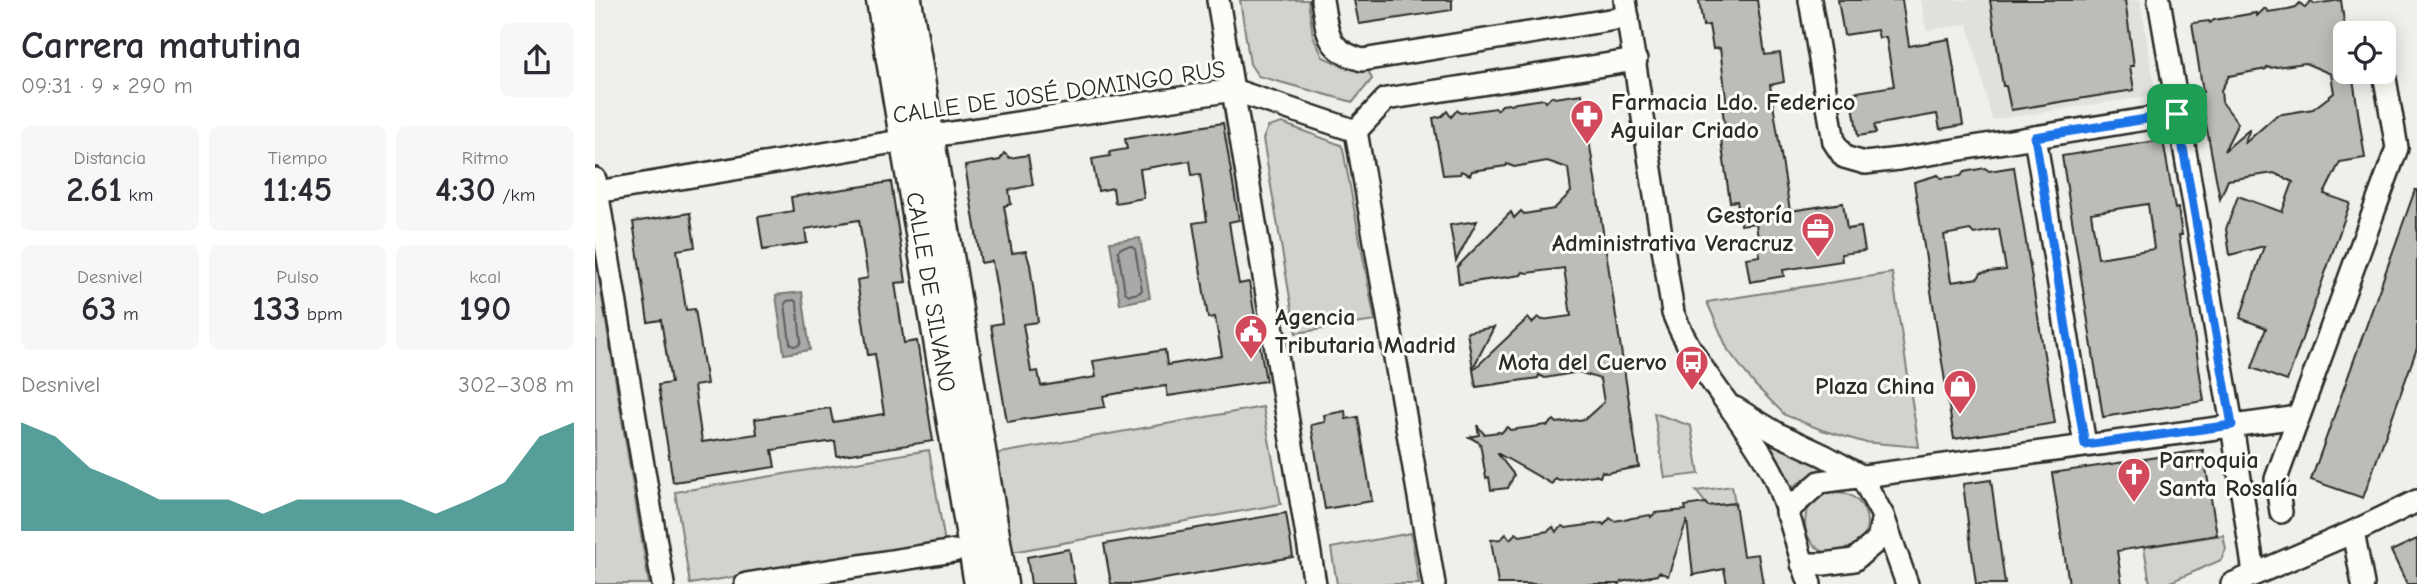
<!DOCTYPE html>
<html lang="es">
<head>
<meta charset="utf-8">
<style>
	:root { --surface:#fff; --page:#f7f7f7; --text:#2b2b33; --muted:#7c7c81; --accent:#0f766e }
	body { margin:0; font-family:"Comic Neue",sans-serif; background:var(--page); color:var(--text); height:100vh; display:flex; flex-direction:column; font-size:26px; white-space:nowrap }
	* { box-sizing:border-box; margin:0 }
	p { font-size:23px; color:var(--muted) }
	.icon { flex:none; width:38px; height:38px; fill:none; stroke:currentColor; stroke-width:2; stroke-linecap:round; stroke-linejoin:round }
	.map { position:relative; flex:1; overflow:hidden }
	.drawer { display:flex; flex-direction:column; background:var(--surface); width:595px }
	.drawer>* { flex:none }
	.buttons { position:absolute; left:1738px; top:21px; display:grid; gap:14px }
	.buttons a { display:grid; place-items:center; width:63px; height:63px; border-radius:10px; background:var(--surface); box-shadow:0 4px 18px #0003; font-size:35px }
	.pin { position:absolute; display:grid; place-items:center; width:60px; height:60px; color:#fff; margin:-30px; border-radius:14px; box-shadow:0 4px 10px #0006 }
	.round { display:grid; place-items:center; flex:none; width:74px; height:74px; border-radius:10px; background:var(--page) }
	.headline { display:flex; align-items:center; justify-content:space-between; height:119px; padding:0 21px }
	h1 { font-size:38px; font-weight:800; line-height:52px }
	.figures { display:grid; grid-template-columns:repeat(3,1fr); gap:10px; height:119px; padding:7px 21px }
	.figures div { display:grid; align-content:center; border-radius:10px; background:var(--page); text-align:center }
	.figures b { font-size:35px; font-weight:800 }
	.figures small { font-size:19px; font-weight:400 }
	.figures p { font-size:19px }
	.chart { height:196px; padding:14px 21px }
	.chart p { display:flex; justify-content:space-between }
	.chart svg { width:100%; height:126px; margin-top:7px; fill:var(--accent); opacity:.7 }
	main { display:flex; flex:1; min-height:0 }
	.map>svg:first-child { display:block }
</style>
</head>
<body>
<main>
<section class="drawer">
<div class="headline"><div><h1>Carrera matutina</h1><p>09:31 · 9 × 290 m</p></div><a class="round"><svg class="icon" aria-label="share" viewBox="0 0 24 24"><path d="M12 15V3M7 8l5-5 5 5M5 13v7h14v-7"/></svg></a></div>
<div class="figures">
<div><p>Distancia</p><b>2.61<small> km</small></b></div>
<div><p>Tiempo</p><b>11:45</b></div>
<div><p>Ritmo</p><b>4:30<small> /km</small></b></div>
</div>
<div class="figures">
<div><p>Desnivel</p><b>63<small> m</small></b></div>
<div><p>Pulso</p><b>133<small> bpm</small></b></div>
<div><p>kcal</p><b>190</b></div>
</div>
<div class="chart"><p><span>Desnivel</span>302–308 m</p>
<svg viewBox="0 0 160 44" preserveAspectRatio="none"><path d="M0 44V6L10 11L20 22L30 27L40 33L50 33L60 33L70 38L80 33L90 33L100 33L110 33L120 38L130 33L140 27L150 11L160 6V44z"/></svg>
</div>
</section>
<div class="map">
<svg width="1822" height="584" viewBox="0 0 1822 584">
	<rect width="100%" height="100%" fill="#f0efeb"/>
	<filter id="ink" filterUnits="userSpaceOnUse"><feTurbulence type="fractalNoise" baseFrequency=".0143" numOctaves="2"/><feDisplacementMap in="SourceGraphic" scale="14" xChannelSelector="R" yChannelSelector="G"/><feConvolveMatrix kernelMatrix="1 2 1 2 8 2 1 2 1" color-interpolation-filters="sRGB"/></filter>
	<g filter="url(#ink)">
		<polygon fill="#e1e0dc" points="1326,0 1545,0 1561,95 1397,120 1373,24 1331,30"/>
		<g fill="#d3d2cf" stroke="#7f7e7d" stroke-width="2">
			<polygon points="645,0 713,0 718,36 728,57 752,68 772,68 777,79 758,102 663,76 655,64"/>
			<polygon points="687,123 746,145 748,149 780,321 701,333 668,139 673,127"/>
			<polygon points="0,255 54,584 0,584"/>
			<polygon points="1297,273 1324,447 1268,442 1227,430 1190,415 1160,385 1133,350 1112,302"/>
			<polygon points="668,407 686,504 417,552 400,454"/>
			<polygon points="1059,413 1096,426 1104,474 1070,478"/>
			<polygon points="1170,436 1235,469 1224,470 1197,487 1194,486 1168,439"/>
			<polygon points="334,450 350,543 95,584 80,492"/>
			<polygon points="1137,486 1140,503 1113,506 1101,491"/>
			<circle cx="1241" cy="523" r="31"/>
			<polygon points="816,533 824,584 742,584 736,548"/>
			<polygon points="1628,535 1631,549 1626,560 1571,584 1555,584 1549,547"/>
		</g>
		<g fill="#aaa9a7" stroke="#777775" stroke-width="2">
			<polygon points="545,238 555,298 525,304 515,242"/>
			<polygon points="207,292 215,350 189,354 181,295"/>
		</g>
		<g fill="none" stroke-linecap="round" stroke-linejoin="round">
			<g stroke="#5e5d5d" stroke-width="2">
				<polygon points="536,246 540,249 547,290 544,293 534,295 530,292 523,251 526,248"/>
				<polygon points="199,300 202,303 206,342 204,345 198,346 195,343 190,304 192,301"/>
			</g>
		</g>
		<g fill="#bdbcb8" stroke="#2b2b2b" stroke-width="2" fill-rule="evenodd">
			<polygon points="759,0 857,0 857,10 764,24"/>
			<polygon points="1104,0 1162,0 1170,55 1185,53 1189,82 1175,85 1195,211 1248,203 1252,229 1266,227 1270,251 1246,254 1247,261 1188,270 1189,276 1155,282 1151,258 1165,256 1161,223 1146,225 1142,201 1135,202 1125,133 1131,132 1127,107 1132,107 1125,48 1118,49 1114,25 1108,26"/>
			<polygon points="1243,0 1307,0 1314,46 1354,39 1368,125 1345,129 1342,114 1279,125 1281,133 1263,136 1256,93 1299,86 1291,37 1284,38 1282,30 1249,35"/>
			<polygon points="1395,0 1530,0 1539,66 1535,66 1539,90 1416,110 1411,86 1408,86"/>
			<path d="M1746 0 1750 29V72H1757L1770 158 1745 162 1729 194 1755 203 1692 381 1657 368 1671 328 1645 318 1669 246 1635 255 1631 229 1643 196 1687 212 1698 182 1679 173 1633 180 1625 199 1605 92H1608L1597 23 1614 21 1615 23 1619 20 1661 13 1662 16 1670 8 1673 12 1693 9 1701 7 1705 3 1710 8 1716 1 1720 4ZM1710 63 1736 74 1739 93 1718 109 1682 115 1649 144 1655 129 1629 151 1643 123 1627 102 1626 90 1634 76 1671 69 1672 67 1675 68Z"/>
			<polygon points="987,94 1044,467 1011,473 1007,471 1005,477 1000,475 964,480 960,478 957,484 902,453 919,475 913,488 896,490 894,477 891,478 885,443 874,437 884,435 882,425 889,434 904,432 906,433 912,427 915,430 951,425 952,426 959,420 962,423 990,419 1009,402 1005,379 984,372 950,378 944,375 943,378 881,387 878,370 933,318 937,323 943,317 947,320 976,316 969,268 932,273 928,272 926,275 864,284 862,267 916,212 919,218 926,211 929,214 959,209 976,192 973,168 952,161 919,167 912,164 911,166 877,171 875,175 866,171 865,174 848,175 838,118 847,116 852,111 856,117 862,110 865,113 901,108 902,110 907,105 949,99 951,102 957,96 960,98"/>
			<polygon points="628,123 644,220 634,222 641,268 644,284 654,282 671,381 573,396 571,386 525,393 508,396 510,407 412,422 396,325 407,323 405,307 397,261 386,263 370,166 405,160 409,153 415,158 433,155 438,185 414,190 416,204 409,206 417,253 431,251 435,265 443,322 428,324 436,372 443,371 446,386 501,377 498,361 570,350 572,365 627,356 620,317 613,318 598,223 612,221 605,174 597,175 595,161 545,169 549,198 520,203 518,188 503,191 497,159 515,156 514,152 532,149 530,139"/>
			<path d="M1568 140 1580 209 1583 208 1587 235H1584L1609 401 1508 417 1467 156ZM1553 204 1559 249 1503 258 1496 213Z"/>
			<path d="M1419 167 1460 423 1359 439 1319 182 1343 175 1346 178 1366 176 1369 172 1390 168 1394 171ZM1404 229 1411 270 1386 273 1383 278 1356 282 1349 235 1375 230 1379 234Z"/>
			<polygon points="296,182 311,282 300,283 309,343 322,341 338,441 242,456 240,441 177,450 180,467 78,482 63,385 76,383 66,320 53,322 38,222 95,213 100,247 82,250 91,310 100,309 112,384 99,386 107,442 162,434 160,419 235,408 238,422 289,414 280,354 273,355 262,280 273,278 264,220 210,229 212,243 168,250 163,217 198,211 196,197"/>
			<polygon points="1820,190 1822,190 1822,348 1768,498 1716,480"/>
			<polygon points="882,221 861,261 855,225"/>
			<polygon points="899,327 878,368 872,332"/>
			<polygon points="750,411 751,419 763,417 777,501 730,509 716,425 730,422 729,415"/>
			<polygon points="1608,450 1622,535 1522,551 1527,584 1474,584 1457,473"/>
			<polygon points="1396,480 1410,584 1381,584 1368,484"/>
			<polygon points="1110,503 1113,506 1140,503 1148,556 1163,554 1168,584 1132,584 1129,569 1098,575 1092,520 1073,576 1064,572 1062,575 1026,582 1025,584 903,584 896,540 906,539 911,534 915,539 921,533 925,536 953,531 958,527 961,532 968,526 971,528 1007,523 1009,525 1015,518 1019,521 1055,515 1056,517 1060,513 1091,510 1090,506"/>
			<polygon points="691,513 698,557 540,584 516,584 509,544"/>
			<polygon points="1822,539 1822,584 1812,584 1796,551"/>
			<polygon points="474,549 480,584 436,584 432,557"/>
		</g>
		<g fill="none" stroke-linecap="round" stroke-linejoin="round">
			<defs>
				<g id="street">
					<polyline points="623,0 720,584"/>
					<path d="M727 0C733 33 730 49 767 60L1033 17"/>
					<path d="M1030 0 1078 313C1101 372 1148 416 1177 472 1194 507 1201 547 1215 584"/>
					<polyline points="1215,0 1239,142 1249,157 1270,163 1304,159 1582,114"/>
					<polyline points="1564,0 1637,425 1659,573"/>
					<polyline points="761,131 839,584"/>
					<polyline points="761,131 791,99 1041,60"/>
					<polyline points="1440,137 1490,445"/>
					<polyline points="0,179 68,584"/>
					<polyline points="2,192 311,140 638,90 761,131"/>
					<polyline points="1140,408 1183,434 1230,456 1266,476 1288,516 1312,584"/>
					<polyline points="1191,512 1225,482 1703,417"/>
					<polyline points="1686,512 1681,479 1802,148 1788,67"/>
					<polyline points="1758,532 1768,584"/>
					<polyline points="1207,564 1229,564 1259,560 1283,540 1288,516"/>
					<polyline points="151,584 359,551"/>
					<polyline points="1637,584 1758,532 1822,501"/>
				</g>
				<g id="secondary">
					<path id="s1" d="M287 0 385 584"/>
					<polyline points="311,0 407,584"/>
				</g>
			</defs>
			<use href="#street" stroke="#2b2b2b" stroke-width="26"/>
			<use href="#secondary" stroke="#2b2b2b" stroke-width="35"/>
			<use href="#street" stroke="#fdfcf7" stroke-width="21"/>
			<use href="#secondary" stroke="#fdfcf7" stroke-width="30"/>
		</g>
	</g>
	<g fill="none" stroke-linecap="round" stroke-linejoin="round" filter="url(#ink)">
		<defs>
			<polygon id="route" points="1582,114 1637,425 1490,445 1440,137"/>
		</defs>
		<use href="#route" stroke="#fff" stroke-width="14"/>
		<use href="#route" stroke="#1a73e8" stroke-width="9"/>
	</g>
	<defs>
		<symbol id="pharmacy-pin" viewBox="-11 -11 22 30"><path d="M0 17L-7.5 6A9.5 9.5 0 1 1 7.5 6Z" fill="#d1495b" stroke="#fdfcf7"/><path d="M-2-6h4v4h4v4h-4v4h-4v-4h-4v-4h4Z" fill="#fff"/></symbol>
		<symbol id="office-pin" viewBox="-11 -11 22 30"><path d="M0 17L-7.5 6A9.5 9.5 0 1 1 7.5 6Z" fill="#d1495b" stroke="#fdfcf7"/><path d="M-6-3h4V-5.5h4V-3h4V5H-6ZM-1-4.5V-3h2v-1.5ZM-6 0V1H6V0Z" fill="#fff"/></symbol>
		<symbol id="civic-pin" viewBox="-11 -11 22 30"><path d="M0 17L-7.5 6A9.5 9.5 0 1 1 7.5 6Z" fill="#d1495b" stroke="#fdfcf7"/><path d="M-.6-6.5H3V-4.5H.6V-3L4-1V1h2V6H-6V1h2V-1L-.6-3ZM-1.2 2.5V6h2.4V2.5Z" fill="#fff"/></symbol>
		<symbol id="bus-pin" viewBox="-11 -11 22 30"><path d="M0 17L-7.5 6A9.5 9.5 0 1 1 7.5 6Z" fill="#d1495b" stroke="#fdfcf7"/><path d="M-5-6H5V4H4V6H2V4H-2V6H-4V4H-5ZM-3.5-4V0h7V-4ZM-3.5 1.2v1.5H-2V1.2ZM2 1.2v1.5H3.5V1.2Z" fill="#fff"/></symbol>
		<symbol id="shop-pin" viewBox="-11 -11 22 30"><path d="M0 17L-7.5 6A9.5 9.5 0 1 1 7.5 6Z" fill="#d1495b" stroke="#fdfcf7"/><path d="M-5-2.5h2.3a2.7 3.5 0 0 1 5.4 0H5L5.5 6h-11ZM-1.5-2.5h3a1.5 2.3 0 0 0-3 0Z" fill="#fff"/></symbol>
		<symbol id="church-pin" viewBox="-11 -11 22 30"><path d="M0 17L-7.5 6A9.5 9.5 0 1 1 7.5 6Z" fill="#d1495b" stroke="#fdfcf7"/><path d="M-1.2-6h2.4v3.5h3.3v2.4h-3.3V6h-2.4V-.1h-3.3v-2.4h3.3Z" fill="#fff"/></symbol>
	</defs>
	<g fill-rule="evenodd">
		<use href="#pharmacy-pin" x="973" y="97" width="38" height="52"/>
		<use href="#office-pin" x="1204" y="210" width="38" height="52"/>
		<use href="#civic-pin" x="637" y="312" width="38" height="52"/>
		<use href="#bus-pin" x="1078" y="343" width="38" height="52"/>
		<use href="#shop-pin" x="1346" y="367" width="38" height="52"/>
		<use href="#church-pin" x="1520" y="455" width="38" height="52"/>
	</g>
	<g text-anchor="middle" stroke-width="6" stroke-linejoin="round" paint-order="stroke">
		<g font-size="24" fill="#2b2b2b" stroke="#fdfcf7">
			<text transform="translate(464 92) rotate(-8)" y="8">CALLE DE JOSÉ DOMINGO RUS</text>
			<text dy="8" stroke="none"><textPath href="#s1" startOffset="296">CALLE DE SILVANO</textPath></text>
		</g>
		<g font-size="24" font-weight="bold" fill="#2b2b2b" stroke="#fdfcf7" text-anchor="start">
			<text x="1016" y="110">Farmacia Ldo. Federico<tspan x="1016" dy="28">Aguilar Criado</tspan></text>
			<text x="1198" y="223" text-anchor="end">Gestoría<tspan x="1198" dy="28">Administrativa Veracruz</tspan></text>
			<text x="680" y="325">Agencia<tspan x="680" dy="28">Tributaria Madrid</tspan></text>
			<text x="1072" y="370" text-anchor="end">Mota del Cuervo</text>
			<text x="1340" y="394" text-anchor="end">Plaza China</text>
			<text x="1564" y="468">Parroquia<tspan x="1564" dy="28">Santa Rosalía</tspan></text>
		</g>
	</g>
</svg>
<div class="buttons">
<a><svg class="icon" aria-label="locate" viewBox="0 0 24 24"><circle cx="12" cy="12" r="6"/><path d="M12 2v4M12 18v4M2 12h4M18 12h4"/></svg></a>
</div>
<div class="pin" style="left:1582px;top:114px;background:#1e9e55"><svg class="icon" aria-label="arrive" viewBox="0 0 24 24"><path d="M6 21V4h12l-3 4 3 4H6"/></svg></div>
</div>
</main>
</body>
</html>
